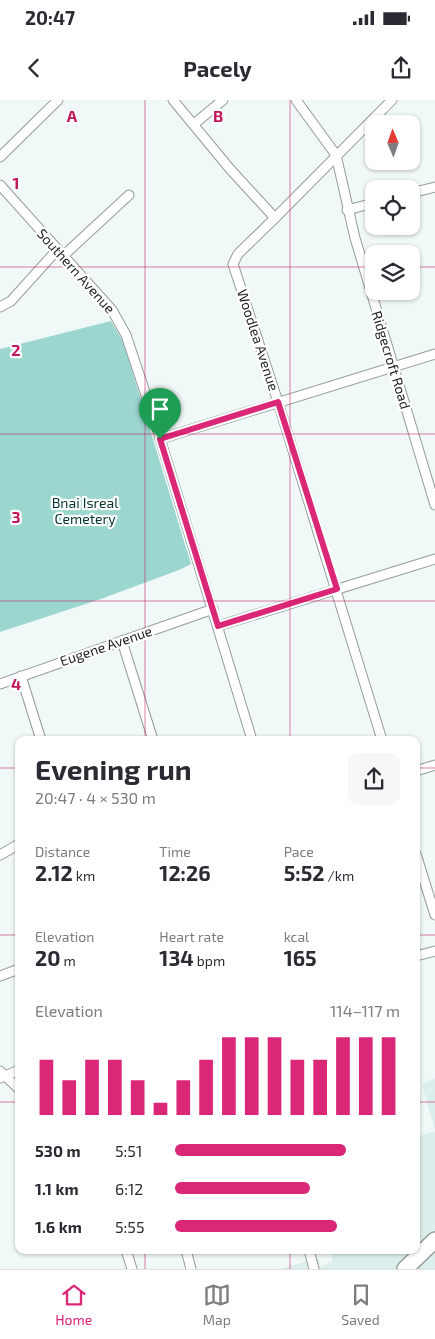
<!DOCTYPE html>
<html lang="en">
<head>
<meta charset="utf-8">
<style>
	:root { --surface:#fff; --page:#f7f7f7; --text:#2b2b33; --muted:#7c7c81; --line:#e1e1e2; --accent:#db2777 }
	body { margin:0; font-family:"Exo 2",sans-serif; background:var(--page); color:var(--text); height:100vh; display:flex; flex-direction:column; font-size:19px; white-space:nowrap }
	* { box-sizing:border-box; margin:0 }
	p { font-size:16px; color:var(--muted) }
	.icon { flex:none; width:28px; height:28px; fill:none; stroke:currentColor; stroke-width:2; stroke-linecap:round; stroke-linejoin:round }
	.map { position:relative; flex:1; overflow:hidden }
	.sheet { position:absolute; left:15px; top:636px; width:405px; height:518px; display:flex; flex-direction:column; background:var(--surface); border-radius:10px; box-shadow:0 1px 4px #0004 }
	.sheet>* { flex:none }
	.needle { width:32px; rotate:358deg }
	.fabs { position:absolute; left:365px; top:15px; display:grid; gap:10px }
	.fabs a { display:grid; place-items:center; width:55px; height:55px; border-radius:10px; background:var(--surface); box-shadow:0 1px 4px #0004; font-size:25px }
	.pin { position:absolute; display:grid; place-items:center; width:42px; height:42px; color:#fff; margin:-51px -21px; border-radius:50% 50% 50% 0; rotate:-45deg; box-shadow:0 0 5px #0007 }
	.pin .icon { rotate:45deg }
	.round { display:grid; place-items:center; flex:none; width:52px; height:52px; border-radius:10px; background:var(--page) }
	.summary { display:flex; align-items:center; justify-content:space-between; height:85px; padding:0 20px }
	h1 { font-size:28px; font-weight:700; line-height:38px }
	.figures { display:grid; grid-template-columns:repeat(3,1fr); gap:8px; height:85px; padding:5px 20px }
	.figures div { display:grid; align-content:center }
	.figures b { font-size:21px; font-weight:700 }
	.figures small { font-size:14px; font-weight:400 }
	.figures p { font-size:14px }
	.chart { height:140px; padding:10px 20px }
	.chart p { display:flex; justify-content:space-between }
	.chart svg { width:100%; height:90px; margin-top:5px; stroke:var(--accent); stroke-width:6 }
	ul { padding:0 20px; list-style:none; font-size:16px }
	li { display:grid; grid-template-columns:80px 60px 1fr; align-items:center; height:38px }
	li i { height:12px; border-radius:6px; background:var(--accent) }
	.status { display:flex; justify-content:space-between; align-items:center; height:35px; padding:0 25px; background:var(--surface); direction:ltr }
	.status svg { height:14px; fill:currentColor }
	header { display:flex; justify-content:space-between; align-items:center; height:65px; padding:0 20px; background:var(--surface); font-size:22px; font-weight:700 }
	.dock { display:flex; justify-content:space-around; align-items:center; height:70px; border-top:1px solid var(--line); background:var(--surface); font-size:14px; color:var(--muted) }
	.dock a { display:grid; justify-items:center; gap:2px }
	.dock .current { color:var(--accent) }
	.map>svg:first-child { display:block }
</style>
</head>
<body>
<div class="status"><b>20:47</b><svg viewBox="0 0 49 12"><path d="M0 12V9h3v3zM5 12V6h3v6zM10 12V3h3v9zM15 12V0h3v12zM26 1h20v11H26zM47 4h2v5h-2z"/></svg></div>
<header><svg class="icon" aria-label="back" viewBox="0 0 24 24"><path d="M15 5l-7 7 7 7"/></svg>Pacely<svg class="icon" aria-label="share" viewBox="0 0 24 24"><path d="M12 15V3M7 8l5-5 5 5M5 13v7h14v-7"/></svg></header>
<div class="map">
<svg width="435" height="1169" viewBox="0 0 435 1169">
	<rect width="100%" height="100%" fill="#f1f9f8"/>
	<polygon fill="#ddefec" points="435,978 435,1169 279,1169 318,1158 321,1167 332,1161 332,1150 416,1150 416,1037 435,1031 422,984"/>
	<polygon fill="#9bd6cf" points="111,221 122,240 127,254 191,464 179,470 101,499 0,532 0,249"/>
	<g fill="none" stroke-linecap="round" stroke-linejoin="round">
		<defs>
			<g id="street">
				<polyline points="173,0 230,69 275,118"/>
				<polyline points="296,0 336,55 355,138 435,405"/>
				<polyline points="194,24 223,0"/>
				<polyline points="0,57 58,0"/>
				<polyline points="0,85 112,210 126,235 156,325 252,640"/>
				<polyline points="411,93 435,87"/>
				<polyline points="347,110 374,103"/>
				<polyline points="63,156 129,95"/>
				<polyline points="0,207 11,201 57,150"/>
				<polyline points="160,339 435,254"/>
				<polyline points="218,526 435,459"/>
				<polyline points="122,541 153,640"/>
				<polyline points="21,576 41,640"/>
				<polyline points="0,584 213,509"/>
				<polyline points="382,640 278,302 233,164 238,154 275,118 392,0"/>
				<polyline points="416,671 435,665"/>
				<polyline points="416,754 435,815"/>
				<polyline points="0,755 19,744"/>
				<polyline points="416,856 435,851"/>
				<polyline points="0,876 19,869"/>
				<polyline points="0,971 19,989"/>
				<polyline points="0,978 19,970"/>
				<polyline points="126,1150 132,1169"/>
				<polyline points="186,1150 191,1169"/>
				<polyline points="309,1150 314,1169"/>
			</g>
			<polyline id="primary" points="405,1169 435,1140"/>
		</defs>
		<use href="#street" stroke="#959c9b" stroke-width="11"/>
		<use href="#primary" stroke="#959c9b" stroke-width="18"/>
		<use href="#street" stroke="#fff" stroke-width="9"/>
		<use href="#primary" stroke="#fff" stroke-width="15"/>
	</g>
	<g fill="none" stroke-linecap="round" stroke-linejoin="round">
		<defs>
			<polygon id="route" points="278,302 337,489 218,526 160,339"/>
		</defs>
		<use href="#route" stroke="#fff" stroke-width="10"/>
		<use href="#route" stroke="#db2777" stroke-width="6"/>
	</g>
	<path fill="none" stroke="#c2185b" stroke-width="1" stroke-opacity="0.55" d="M145 0V640M290 0V640M0 167H374M411 167H435M0 334H435M0 501H435M0 668H19M416 668H435M0 835H19M416 835H435M0 1002H19M416 1002H435M145 1150V1169M290 1150V1169"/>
	<g text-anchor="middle" stroke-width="4.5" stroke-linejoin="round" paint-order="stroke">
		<g font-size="14" fill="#1e2121" stroke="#fff">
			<text transform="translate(76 171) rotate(48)" y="5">Southern Avenue</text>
			<text transform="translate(258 240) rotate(72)" y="5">Woodlea Avenue</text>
			<text transform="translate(391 260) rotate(73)" y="5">Ridgecroft Road</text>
			<text transform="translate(106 546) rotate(-19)" y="5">Eugene Avenue</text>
		</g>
		<g font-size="14" fill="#023431" stroke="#fff">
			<text x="85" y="408">Bnai Isreal<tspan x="85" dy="16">Cemetery</tspan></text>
		</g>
	</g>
	<g font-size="16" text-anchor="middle" font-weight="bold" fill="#c2185b" stroke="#fff" stroke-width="4.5" stroke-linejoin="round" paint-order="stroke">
		<text x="72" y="22">A</text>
		<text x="218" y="22">B</text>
		<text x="16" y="89">1</text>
		<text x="16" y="256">2</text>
		<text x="16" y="423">3</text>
		<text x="16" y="590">4</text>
	</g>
</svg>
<div class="fabs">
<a><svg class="needle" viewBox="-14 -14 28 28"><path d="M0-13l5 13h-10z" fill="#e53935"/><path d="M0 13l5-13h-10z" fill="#7c7c81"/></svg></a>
<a><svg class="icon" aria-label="locate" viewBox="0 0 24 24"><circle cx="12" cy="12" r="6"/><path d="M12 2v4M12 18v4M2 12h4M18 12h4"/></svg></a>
<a><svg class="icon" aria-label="layers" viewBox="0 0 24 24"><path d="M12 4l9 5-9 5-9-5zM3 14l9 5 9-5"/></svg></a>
</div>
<div class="pin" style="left:160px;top:339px;background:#1e9e55"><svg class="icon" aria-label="arrive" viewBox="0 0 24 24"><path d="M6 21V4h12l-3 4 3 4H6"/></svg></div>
<section class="sheet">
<div class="summary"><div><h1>Evening run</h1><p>20:47 · 4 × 530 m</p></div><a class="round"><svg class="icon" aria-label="share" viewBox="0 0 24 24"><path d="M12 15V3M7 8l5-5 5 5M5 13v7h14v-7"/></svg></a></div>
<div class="figures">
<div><p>Distance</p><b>2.12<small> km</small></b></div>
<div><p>Time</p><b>12:26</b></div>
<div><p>Pace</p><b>5:52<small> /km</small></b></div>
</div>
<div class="figures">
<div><p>Elevation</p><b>20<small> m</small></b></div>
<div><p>Heart rate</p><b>134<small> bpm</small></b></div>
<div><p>kcal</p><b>165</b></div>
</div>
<div class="chart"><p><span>Elevation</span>114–117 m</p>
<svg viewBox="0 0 160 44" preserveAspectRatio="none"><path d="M5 44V17M15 44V27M25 44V17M35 44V17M45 44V27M55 44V38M65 44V27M75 44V17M85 44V6M95 44V6M105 44V6M115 44V17M125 44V17M135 44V6M145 44V6M155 44V6"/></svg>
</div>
<ul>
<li><b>530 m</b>5:51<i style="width:76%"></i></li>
<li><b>1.1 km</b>6:12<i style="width:60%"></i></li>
<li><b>1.6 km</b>5:55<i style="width:72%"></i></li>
</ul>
</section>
</div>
<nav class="dock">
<a class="current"><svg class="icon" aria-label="home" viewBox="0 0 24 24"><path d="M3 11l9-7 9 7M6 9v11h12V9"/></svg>Home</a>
<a><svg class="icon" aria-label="map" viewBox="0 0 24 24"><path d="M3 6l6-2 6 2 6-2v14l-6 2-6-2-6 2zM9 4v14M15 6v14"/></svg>Map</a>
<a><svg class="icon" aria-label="saved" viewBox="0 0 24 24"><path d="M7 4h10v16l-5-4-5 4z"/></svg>Saved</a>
</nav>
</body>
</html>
